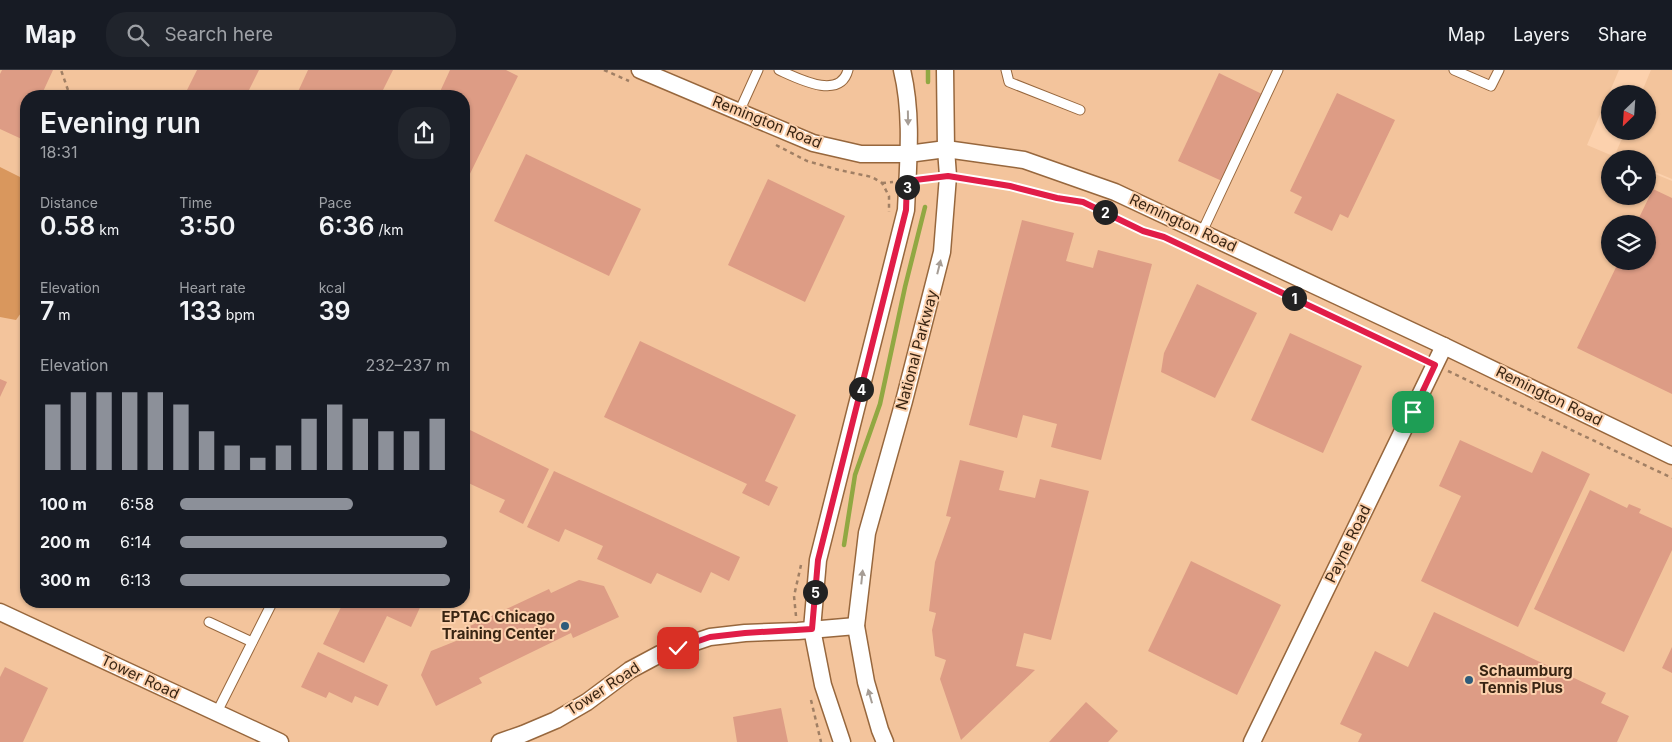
<!DOCTYPE html>
<html lang="en">
<head>
<meta charset="utf-8">
<style>
	:root { --surface:#171b24; --page:#20242c; --text:#f1f3f6; --muted:#9ea1a6; --line:#363941; --accent:#8c9099 }
	body { margin:0; font-family:Inter,sans-serif; background:var(--page); color:var(--text); height:100vh; display:flex; flex-direction:column; font-size:19px; white-space:nowrap }
	* { box-sizing:border-box; margin:0 }
	p { font-size:16px; color:var(--muted) }
	.icon { flex:none; width:28px; height:28px; fill:none; stroke:currentColor; stroke-width:2; stroke-linecap:round; stroke-linejoin:round }
	.map { position:relative; flex:1; overflow:hidden }
	.panel { position:absolute; left:20px; top:20px; width:450px; height:518px; display:flex; flex-direction:column; background:var(--surface); border-radius:20px; box-shadow:0 1px 4px #0004 }
	.panel>* { flex:none }
	.needle { width:32px; rotate:205deg }
	.controls { position:absolute; left:1601px; top:15px; display:grid; gap:10px }
	.controls a { display:grid; place-items:center; width:55px; height:55px; border-radius:50%; background:var(--surface); box-shadow:0 1px 4px #0004; font-size:25px }
	.pin { position:absolute; display:grid; place-items:center; width:42px; height:42px; color:#fff; margin:-21px; border-radius:10px; box-shadow:0 2px 8px #0006 }
	.km { position:absolute; width:25px; height:25px; margin:-12px; border-radius:50%; background:#222; color:#fff; font-size:14px; line-height:25px; text-align:center }
	.round { display:grid; place-items:center; flex:none; width:52px; height:52px; border-radius:20px; background:var(--page) }
	.head { display:flex; align-items:center; justify-content:space-between; height:85px; padding:0 20px }
	h1 { font-size:28px; font-weight:600; line-height:38px }
	.metrics { display:grid; grid-template-columns:repeat(3,1fr); gap:8px; height:85px; padding:5px 20px }
	.metrics div { display:grid; align-content:center }
	.metrics b { font-size:25px; font-weight:600 }
	.metrics small { font-size:14px; font-weight:400 }
	.metrics p { font-size:14px }
	.chart { height:140px; padding:10px 20px }
	.chart p { display:flex; justify-content:space-between }
	.chart svg { width:100%; height:90px; margin-top:5px; stroke:var(--accent); stroke-width:6 }
	ul { padding:0 20px; list-style:none; font-size:16px }
	li { display:grid; grid-template-columns:80px 60px 1fr; align-items:center; height:38px }
	li i { height:12px; border-radius:6px; background:var(--accent) }
	header { display:flex; align-items:center; gap:30px; box-sizing:border-box; height:70px; padding:0 25px; background:var(--surface); border-bottom:1px solid var(--line) }
	header strong { font-size:24px }
	nav { display:flex; gap:28px; margin-inline-start:auto; font-size:18px }
	.search { width:350px; height:45px; background:var(--page); display:flex; align-items:center; gap:12px; box-sizing:border-box; padding:0 18px; border-radius:20px; color:var(--muted); font-size:19px }
	.map>svg:first-child { display:block }
</style>
</head>
<body>
<header>
<strong>Map</strong>
<div class="search"><svg class="icon" aria-label="search" viewBox="0 0 24 24"><circle cx="10" cy="10" r="6"/><path d="M15 15l6 6"/></svg>Search here</div>
<nav><a>Map</a><a>Layers</a><a>Share</a></nav>
</header>
<div class="map">
<svg width="1672" height="672" viewBox="0 0 1672 672">
	<rect width="100%" height="100%" fill="#fcd1ad"/>
	<g fill="#f3c49c" fill-rule="evenodd">
		<path d="M0 0H1619L1587 75 1620 89H1610V126H1648V101L1672 111V672H0ZM26 26H464V531H26ZM1610 154H1648V191H1610Z"/>
		<polygon points="1651,0 1672,0 1672,109 1648,99 1648,89 1623,89 1615,85 1625,61 1648,61 1648,24 1641,24"/>
	</g>
	<polygon fill="#d9975d" points="0,97 26,110 26,240 23,240 16,250 0,247"/>
	<g fill="none" stroke-linecap="round" stroke-linejoin="round">
		<g stroke="#91a842" stroke-width="4.5">
			<polyline points="928,0 928,12"/>
			<polyline points="844,475 855,405 880,334 905,217 925,137"/>
		</g>
	</g>
	<g fill="#dd9c85">
		<polygon points="2,0 53,0 41,26 26,26 26,71 0,59 0,4"/>
		<polygon points="197,0 259,0 246,26 184,26"/>
		<polygon points="308,0 393,0 380,26 296,26"/>
		<polygon points="450,0 506,0 518,6 464,116 464,26 438,26"/>
		<polygon points="1219,3 1264,25 1222,111 1178,91"/>
		<polygon points="1337,23 1395,50 1348,148 1340,144 1332,161 1294,143 1302,127 1290,121"/>
		<polygon points="526,84 641,139 609,206 494,151"/>
		<polygon points="768,109 845,146 805,232 728,195"/>
		<polygon points="1653,119 1672,128 1672,324 1577,278 1619,191 1648,191 1648,154 1636,154"/>
		<polygon points="1022,150 1074,163 1066,191 1093,198 1098,180 1152,194 1101,390 1051,377 1057,354 1023,345 1017,368 969,355"/>
		<polygon points="1197,214 1257,243 1215,328 1161,302 1164,283"/>
		<polygon points="1290,263 1362,296 1323,383 1251,350"/>
		<polygon points="640,271 796,345 765,411 778,417 769,436 742,423 747,414 604,347"/>
		<polygon points="0,309 7,312 0,327"/>
		<polygon points="464,357 549,399 523,454 499,442 505,430 464,411"/>
		<polygon points="1460,370 1532,403 1542,381 1590,404 1518,557 1421,511 1461,426 1439,416"/>
		<polygon points="960,390 1004,401 999,420 1035,428 1040,409 1089,421 1051,570 1024,563 1016,596 1035,600 961,670 940,609 946,590 935,586 932,560 936,543 929,541 935,492 951,447 946,446"/>
		<polygon points="554,401 740,487 729,511 711,502 701,523 657,503 651,514 597,489 603,476 565,459 559,472 527,457"/>
		<polygon points="1590,420 1627,438 1629,434 1641,439 1639,443 1672,458 1672,480 1624,582 1534,539"/>
		<polygon points="1191,491 1281,535 1237,625 1148,581"/>
		<polygon points="579,510 604,516 619,547 573,568 571,563 479,608 482,613 436,636 421,605 431,581 461,569 457,562 549,519 551,523"/>
		<polygon points="344,531 423,531 411,557 387,546 364,593 323,574"/>
		<polygon points="1434,542 1606,623 1601,633 1629,646 1617,672 1358,672 1362,664 1340,654 1375,581 1408,597"/>
		<polygon points="1672,577 1672,603 1662,598"/>
		<polygon points="318,582 388,615 378,636 355,626 352,633 329,622 326,628 301,617"/>
		<polygon points="5,597 48,618 23,672 0,672 0,607"/>
		<polygon points="1086,632 1118,661 1108,672 1049,672"/>
		<polygon points="781,638 788,672 737,672 733,647"/>
	</g>
	<g fill="none" stroke-linecap="round" stroke-linejoin="round">
		<defs>
			<g id="lane">
				<path d="M779 0C797 8 840 31 848 0"/>
				<polyline points="1006,0 1009,12 1080,40"/>
				<polyline points="1454,0 1491,16 1499,0"/>
				<polyline points="739,42 758,0"/>
				<polyline points="1202,162 1278,0"/>
				<polyline points="209,552 252,572"/>
				<polyline points="217,642 273,531"/>
			</g>
			<g id="street">
				<polyline points="640,0 813,73 861,84 908,84 946,79 1024,90 1115,122 1444,276 1672,386"/>
				<polyline points="0,542 280,672"/>
				<polyline points="500,672 523,664 556,650 587,632 630,600 660,584 710,567 745,563 798,561 856,556"/>
				<path d="M842 672 823 615 812 559 818 490 906 140C908 94 913 45 902 0"/>
				<polyline points="885,672 880,660 866,612 856,556 867,463 904,331 942,182 948,106 946,79 945,0"/>
				<polyline points="1252,672 1444,276"/>
			</g>
		</defs>
		<use href="#lane" stroke="#97673d" stroke-width="11"/>
		<use href="#street" stroke="#97673d" stroke-width="19"/>
		<g stroke="#a07f64" stroke-width="2.5" stroke-dasharray="4 4" stroke-linecap="butt">
			<polyline points="604,0 629,11"/>
			<polyline points="69,23 77,26"/>
			<polyline points="49,26 54,23 69,23 61,0"/>
			<polyline points="776,75 807,91 839,100 872,107 882,113 889,126 889,142"/>
			<polyline points="963,108 1010,116 1057,128 1083,132 1143,161 1164,167 1423,289"/>
			<polyline points="921,109 933,108"/>
			<polyline points="882,113 893,112"/>
			<polyline points="1448,301 1672,408"/>
			<polyline points="796,546 794,526 801,495"/>
			<polyline points="811,630 821,672"/>
		</g>
		<use href="#lane" stroke="#fff" stroke-width="9"/>
		<use href="#street" stroke="#fff" stroke-width="16"/>
	</g>
	<defs><path id="oneway-solid" d="M-6-.8H1V-3.2L6.5 0L1 3.2V.8H-6Z" transform="scale(1.25)"/></defs>
	<g fill="#a69d95">
		<use href="#oneway-solid" transform="translate(908 48) rotate(89)"/>
		<use href="#oneway-solid" transform="translate(939 197) rotate(-76)"/>
		<use href="#oneway-solid" transform="translate(862 507) rotate(-84)"/>
		<use href="#oneway-solid" transform="translate(870 626) rotate(-106)"/>
	</g>
	<g fill="none" stroke-linecap="round" stroke-linejoin="round">
		<defs>
			<polyline id="route" points="678,578 710,567 745,563 812,559 818,490 906,140 907,111 948,106 1010,116 1057,128 1083,132 1143,161 1164,167 1435,295 1413,342"/>
		</defs>
		<use href="#route" stroke="#fff" stroke-width="10"/>
		<use href="#route" stroke="#e11d48" stroke-width="6"/>
	</g>
	<g fill="#2e5c7b" stroke="#fcd1ad" stroke-width="2">
		<circle cx="565" cy="556" r="5"/>
		<circle cx="1469" cy="610" r="5"/>
	</g>
	<g text-anchor="middle" stroke-width="4" stroke-linejoin="round" paint-order="stroke">
		<g font-size="15" fill="#392513" stroke="#fcd1ad">
			<text transform="translate(767 52) rotate(22)" y="5">Remington Road</text>
			<text transform="translate(1183 153) rotate(25)" y="5">Remington Road</text>
			<text transform="translate(917 280) rotate(-75)" y="5">National Parkway</text>
			<text transform="translate(1549 326) rotate(26)" y="5">Remington Road</text>
			<text transform="translate(1348 474) rotate(-64)" y="5">Payne Road</text>
			<text transform="translate(140 607) rotate(25)" y="5">Tower Road</text>
			<text transform="translate(603 619) rotate(-33)" y="5">Tower Road</text>
		</g>
		<g font-size="15" font-weight="bold" fill="#392513" stroke="#fcd1ad" text-anchor="end">
			<text x="555" y="552">EPTAC Chicago<tspan x="555" dy="17">Training Center</tspan></text>
			<text x="1479" y="606" text-anchor="start">Schaumburg<tspan x="1479" dy="17">Tennis Plus</tspan></text>
		</g>
	</g>
</svg>
<div class="controls">
<a><svg class="needle" viewBox="-14 -14 28 28"><path d="M0-13l5 13h-10z" fill="#e53935"/><path d="M0 13l5-13h-10z" fill="#9ea1a6"/></svg></a>
<a><svg class="icon" aria-label="locate" viewBox="0 0 24 24"><circle cx="12" cy="12" r="6"/><path d="M12 2v4M12 18v4M2 12h4M18 12h4"/></svg></a>
<a><svg class="icon" aria-label="layers" viewBox="0 0 24 24"><path d="M12 4l9 5-9 5-9-5zM3 14l9 5 9-5"/></svg></a>
</div>
<div class="pin" style="left:1413px;top:342px;background:#1e9e55"><svg class="icon" aria-label="arrive" viewBox="0 0 24 24"><path d="M6 21V4h12l-3 4 3 4H6"/></svg></div>
<div class="pin" style="left:678px;top:578px;background:#d93025"><svg class="icon" aria-label="check" viewBox="0 0 24 24"><path d="M5 12l5 5 9-10"/></svg></div>
<b class="km" style="left:1294px;top:228px">1</b>
<b class="km" style="left:1105px;top:142px">2</b>
<b class="km" style="left:907px;top:117px">3</b>
<b class="km" style="left:861px;top:319px">4</b>
<b class="km" style="left:815px;top:522px">5</b>
<section class="panel">
<div class="head"><div><h1>Evening run</h1><p>18:31</p></div><a class="round"><svg class="icon" aria-label="share" viewBox="0 0 24 24"><path d="M12 15V3M7 8l5-5 5 5M5 13v7h14v-7"/></svg></a></div>
<div class="metrics">
<div><p>Distance</p><b>0.58<small> km</small></b></div>
<div><p>Time</p><b>3:50</b></div>
<div><p>Pace</p><b>6:36<small> /km</small></b></div>
</div>
<div class="metrics">
<div><p>Elevation</p><b>7<small> m</small></b></div>
<div><p>Heart rate</p><b>133<small> bpm</small></b></div>
<div><p>kcal</p><b>39</b></div>
</div>
<div class="chart"><p><span>Elevation</span>232–237 m</p>
<svg viewBox="0 0 160 44" preserveAspectRatio="none"><path d="M5 44V12M15 44V6M25 44V6M35 44V6M45 44V6M55 44V12M65 44V25M75 44V32M85 44V38M95 44V32M105 44V19M115 44V12M125 44V19M135 44V25M145 44V25M155 44V19"/></svg>
</div>
<ul>
<li><b>100 m</b>6:58<i style="width:64%"></i></li>
<li><b>200 m</b>6:14<i style="width:99%"></i></li>
<li><b>300 m</b>6:13<i style="width:100%"></i></li>
</ul>
</section>
</div>
</body>
</html>
